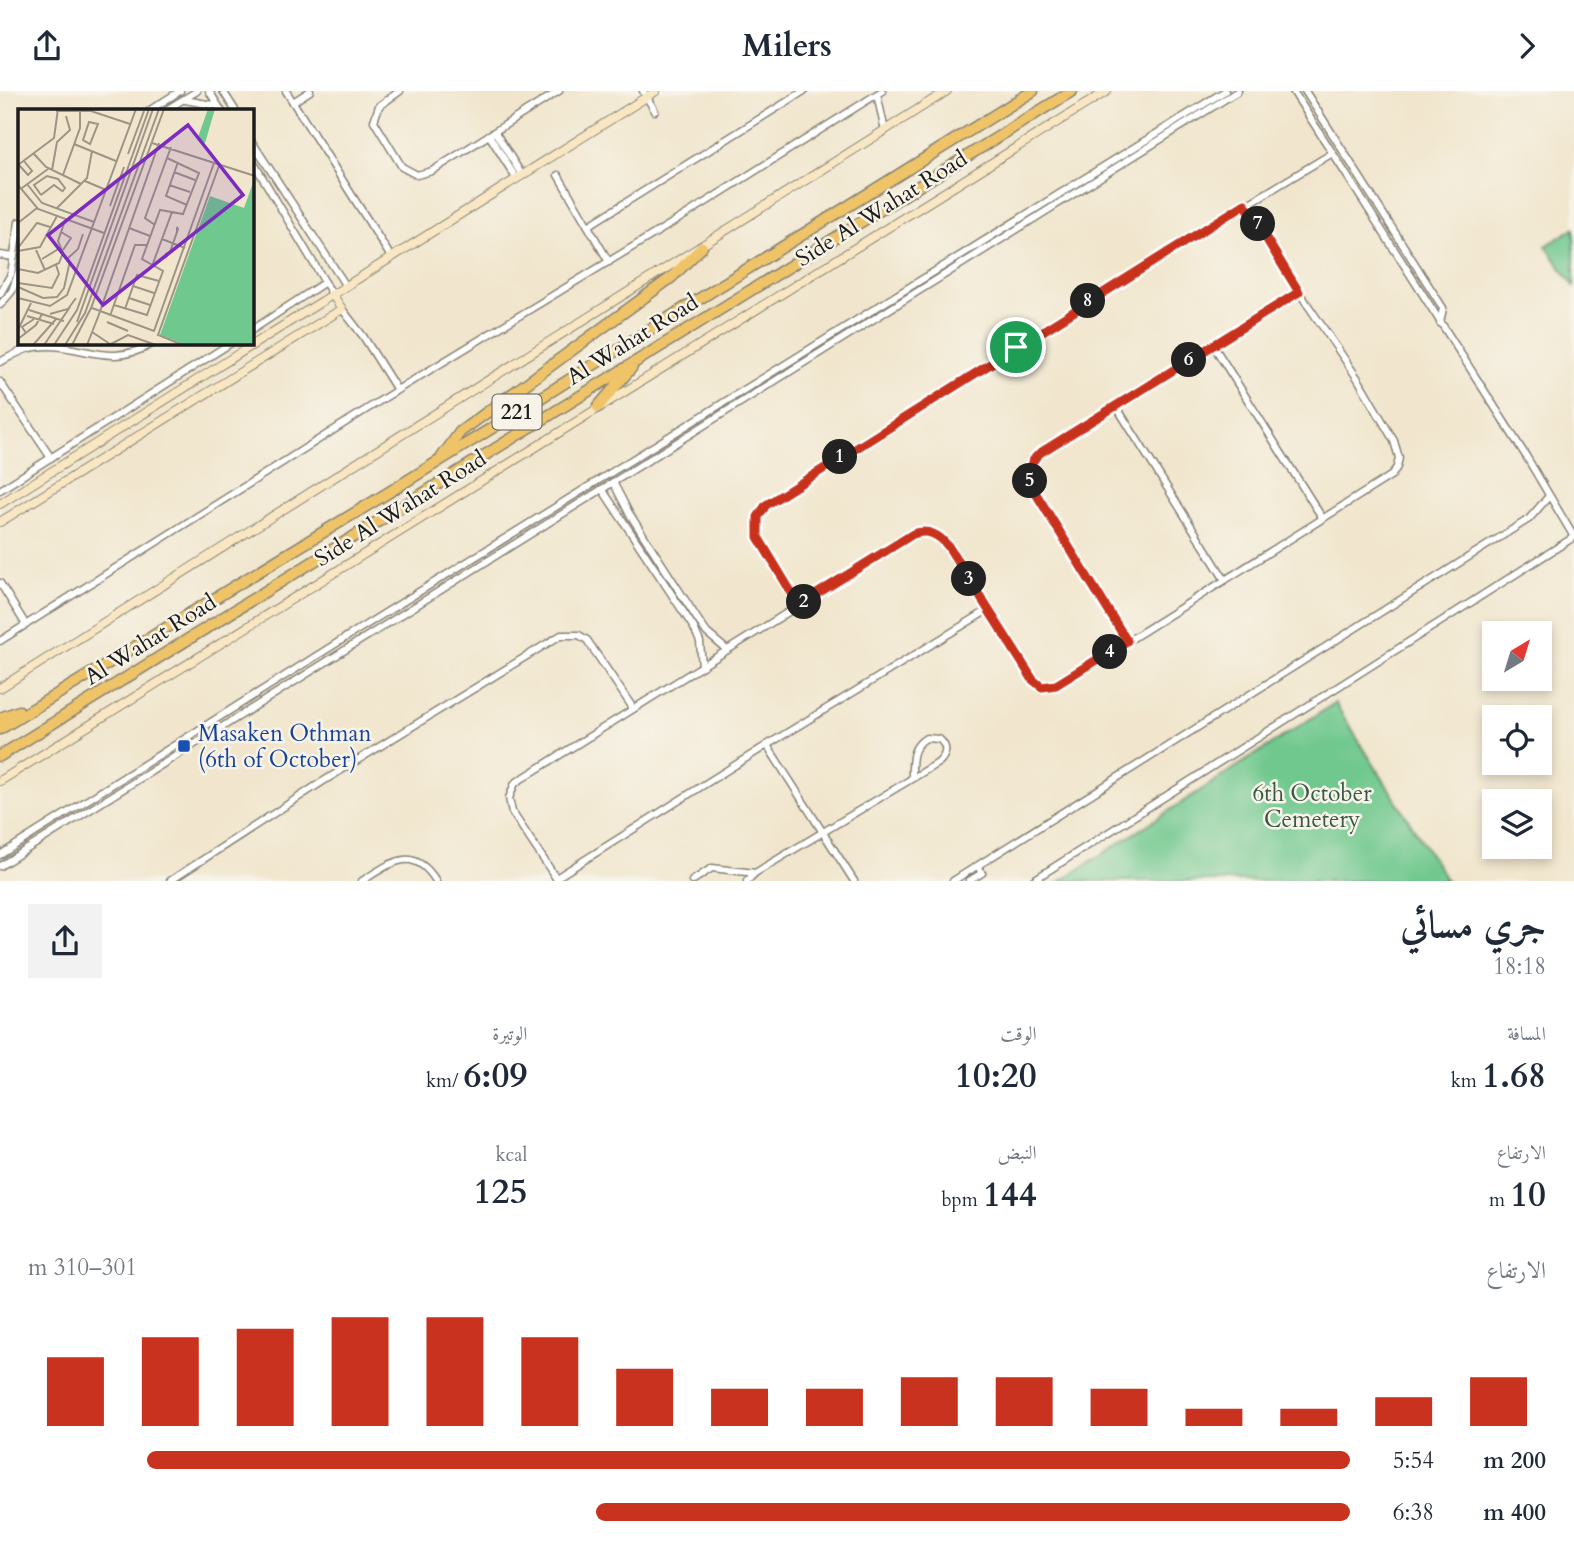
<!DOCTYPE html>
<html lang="ar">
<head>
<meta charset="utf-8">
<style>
	:root { --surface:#fff; --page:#f2f2f3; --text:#1f2937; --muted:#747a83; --accent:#c8321e }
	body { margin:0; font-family:Cardo,Amiri,serif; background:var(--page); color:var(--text); direction:rtl; height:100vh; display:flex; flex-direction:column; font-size:26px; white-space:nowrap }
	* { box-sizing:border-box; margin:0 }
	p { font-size:23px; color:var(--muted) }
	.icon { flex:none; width:38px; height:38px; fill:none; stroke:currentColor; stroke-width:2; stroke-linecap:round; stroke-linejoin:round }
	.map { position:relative; height:790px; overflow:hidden; direction:ltr }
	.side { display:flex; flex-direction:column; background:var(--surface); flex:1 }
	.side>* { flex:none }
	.needle { width:46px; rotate:38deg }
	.buttons { position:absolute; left:1482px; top:530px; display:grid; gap:14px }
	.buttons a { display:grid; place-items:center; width:70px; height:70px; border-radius:0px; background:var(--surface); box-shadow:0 4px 10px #0003; font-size:35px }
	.pin { position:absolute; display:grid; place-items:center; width:60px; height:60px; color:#fff; margin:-30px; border:4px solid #fff; border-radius:50%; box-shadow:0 2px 7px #0007 }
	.km { position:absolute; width:35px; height:35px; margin:-18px; border-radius:50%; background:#222; color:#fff; font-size:19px; line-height:35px; text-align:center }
	.round { display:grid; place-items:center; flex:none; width:74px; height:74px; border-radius:0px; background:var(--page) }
	.head { display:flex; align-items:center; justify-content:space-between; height:119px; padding:0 28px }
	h1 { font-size:38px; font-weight:600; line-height:52px }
	.metrics { display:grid; grid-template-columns:repeat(3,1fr); gap:10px; height:119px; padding:7px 28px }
	.metrics div { display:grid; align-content:center }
	.metrics b { font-size:35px; font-weight:600 }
	.metrics small { font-size:19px; font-weight:400 }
	.metrics p { font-size:19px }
	.chart { height:196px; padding:14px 28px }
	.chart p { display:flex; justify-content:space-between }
	.chart svg { width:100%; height:126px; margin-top:7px; stroke:var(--accent); stroke-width:6 }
	ul { padding:0 28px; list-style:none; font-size:23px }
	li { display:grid; grid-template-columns:112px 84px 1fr; align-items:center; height:52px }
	li i { height:18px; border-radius:9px; background:var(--accent) }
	header { display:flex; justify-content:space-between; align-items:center; height:91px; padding:0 28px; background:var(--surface); font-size:32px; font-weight:600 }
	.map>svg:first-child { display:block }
</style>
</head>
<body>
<header><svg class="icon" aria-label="forward" viewBox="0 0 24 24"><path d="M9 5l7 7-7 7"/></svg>Milers<svg class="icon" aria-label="share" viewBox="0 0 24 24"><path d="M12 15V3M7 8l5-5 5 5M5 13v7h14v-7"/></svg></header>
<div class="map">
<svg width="1574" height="790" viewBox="0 0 1574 790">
	<rect width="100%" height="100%" fill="#f7f3e8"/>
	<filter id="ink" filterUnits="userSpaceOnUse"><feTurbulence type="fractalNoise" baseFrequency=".0143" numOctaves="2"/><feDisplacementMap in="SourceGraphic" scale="14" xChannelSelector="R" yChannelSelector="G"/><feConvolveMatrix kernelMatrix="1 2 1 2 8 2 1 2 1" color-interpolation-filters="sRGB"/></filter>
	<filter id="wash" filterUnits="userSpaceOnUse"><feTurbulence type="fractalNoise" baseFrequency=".00686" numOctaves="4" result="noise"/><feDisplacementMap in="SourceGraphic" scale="28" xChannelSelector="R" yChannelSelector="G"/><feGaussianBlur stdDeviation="1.57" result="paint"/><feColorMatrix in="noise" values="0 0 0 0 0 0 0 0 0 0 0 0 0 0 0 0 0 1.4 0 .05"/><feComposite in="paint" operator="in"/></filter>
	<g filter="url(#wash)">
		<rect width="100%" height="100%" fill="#f1e6cd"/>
		<g fill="#6fc88e" stroke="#467255" stroke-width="2">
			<polygon points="1574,137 1574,195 1546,155"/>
			<polygon points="1335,612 1447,790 1060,790 1067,786"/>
		</g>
	</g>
	<g filter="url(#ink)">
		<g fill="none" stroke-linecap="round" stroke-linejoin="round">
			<defs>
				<g id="street">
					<polyline points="209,0 221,19"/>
					<polyline points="223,0 235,19"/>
					<polyline points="286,0 391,166"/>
					<polyline points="400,0 379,15 374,30 402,76 417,84 432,80 559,0"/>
					<polyline points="643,0 655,20"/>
					<polyline points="1293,0 1526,365 1574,446"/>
					<polyline points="1305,0 1443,217 1440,232"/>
					<polyline points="877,3 885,40"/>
					<polyline points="185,9 218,15"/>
					<polyline points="293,11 310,0"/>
					<polyline points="150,19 180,0"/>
					<polyline points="166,19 197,0"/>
					<polyline points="495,41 522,84"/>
					<polyline points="489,44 516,87"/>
					<polyline points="252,51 346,195"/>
					<polyline points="252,69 332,203"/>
					<polyline points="558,84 609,171"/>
					<polyline points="588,135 804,0"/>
					<polyline points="0,164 14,166"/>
					<polyline points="0,203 11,183 19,131"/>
					<polyline points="0,214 12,200 19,180"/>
					<polyline points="342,218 363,245 397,299"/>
					<polyline points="252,239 325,191"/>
					<polyline points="1213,254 1323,428"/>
					<path d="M0 271C10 266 19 260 30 257 78 247 104 281 154 252"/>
					<polyline points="0,291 51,367"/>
					<polyline points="1116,315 1225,489"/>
					<polyline points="613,391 629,422 700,532 707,542 727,559"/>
					<polyline points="602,398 694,537 700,551 702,575"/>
					<polyline points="0,399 231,252"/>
					<polyline points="0,492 26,534"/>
					<polyline points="799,514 758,446 758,426 766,414 1150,172 1331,63"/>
					<polyline points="0,550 397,299 687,123 882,0"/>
					<path d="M1127 550 1035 401C1028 385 1026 374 1040 362L1299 201"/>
					<polyline points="767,654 854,790"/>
					<polyline points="0,764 356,540 1225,0"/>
					<polyline points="0,775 1238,0"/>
					<polyline points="556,787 767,654 988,519"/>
					<polyline points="170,790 322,691 561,544 579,544 587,549 633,617"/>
					<path d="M362 790C391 772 413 753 436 790"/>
					<path d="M558 790 512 721 509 707 515 692 913 443 927 440 942 448 1033 589C1048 602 1060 593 1074 584L1392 384 1397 376 1399 367 1394 350 1358 288 1299 201 1245 113"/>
					<polyline points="692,790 712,777 755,782"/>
					<path d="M747 790 755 782 938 672C946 665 949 656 939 648L926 647C911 656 912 669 912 686"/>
					<polyline points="953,790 1529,428 1549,405"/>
					<polyline points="969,790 982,782 978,775"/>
					<polyline points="1032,790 1574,446"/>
				</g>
				<g id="secondary">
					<polyline points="0,413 656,0"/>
					<polyline points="0,431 342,218 332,203"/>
					<polyline points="0,597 947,0"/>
					<polyline points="0,690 1107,0"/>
				</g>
				<g id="highway">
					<polyline points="598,316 632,276"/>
					<polyline points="442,366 460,341 672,186 702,156"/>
					<polyline points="0,627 19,620"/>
					<polyline points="0,638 386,403 1033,0"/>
					<polyline points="0,665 1072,0"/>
				</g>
			</defs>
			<use href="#street" stroke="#868174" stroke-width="9"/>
			<use href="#secondary" stroke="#868174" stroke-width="10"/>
			<use href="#highway" stroke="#868174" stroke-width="13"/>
			<use href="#street" stroke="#fff" stroke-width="6"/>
			<use href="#secondary" stroke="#f9e7c3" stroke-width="8"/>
			<use href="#highway" stroke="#efc469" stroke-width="10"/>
		</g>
	</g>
	<g fill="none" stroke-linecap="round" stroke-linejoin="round" filter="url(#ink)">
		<defs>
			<path id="route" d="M1245 113 1299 201 1040 362C1026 374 1028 385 1035 401L1127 550 1056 594 1042 596 1033 589 948 455C938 443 928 438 913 443L799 514 758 446V426L766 414Z"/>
		</defs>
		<use href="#route" stroke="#fff" stroke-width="14"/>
		<use href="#route" stroke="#c8321e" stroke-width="9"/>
	</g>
	<rect fill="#1a4fb4" stroke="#f7f3e8" stroke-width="2.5" x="177" y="648" width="14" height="14" rx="3.5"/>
	<g text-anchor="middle" stroke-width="5" stroke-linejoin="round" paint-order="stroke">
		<rect fill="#f7f3e8" stroke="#5e5c59" stroke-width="2" x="492.5" y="303.5" width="49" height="35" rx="5"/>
		<g font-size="21" font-weight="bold" fill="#1c1c1c">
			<text x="517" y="328">221</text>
		</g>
		<g font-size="23" fill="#1c1c1c" stroke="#f7f3e8">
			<text transform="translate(881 117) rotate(-32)" y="8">Side Al Wahat Road</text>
			<text transform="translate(632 248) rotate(-32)" y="8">Al Wahat Road</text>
			<text transform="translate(400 417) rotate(-32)" y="8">Side Al Wahat Road</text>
			<text transform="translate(150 548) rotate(-32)" y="8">Al Wahat Road</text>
		</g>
		<g font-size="23" fill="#164399" stroke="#f7f3e8" text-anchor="start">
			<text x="198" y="650">Masaken Othman<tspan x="198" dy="26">(6th of October)</tspan></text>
		</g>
		<g font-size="23" fill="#395844" stroke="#f7f3e8">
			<text x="1312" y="710">6th October<tspan x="1312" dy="26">Cemetery</tspan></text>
		</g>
	</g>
	<g transform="translate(18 18)">
		<rect width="236" height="236" fill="#f1e6cd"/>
		<path d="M190 0H197L187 34 179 31ZM236 71V236H168L142 226 192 87 226 99Z" fill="#6fc88e"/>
		<path fill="none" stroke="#9c9586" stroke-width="2" d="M38 2H73L112 15M71 13 80 15 72 35 65 31ZM134 34 237 67M56 35 98 52M16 45 28 58 63 75M110 45 126 2M160 53 148 87 169 96M0 56 36 29 40 0M1 56 10 66 14 62 6 52M34 61 39 33 52 21 48 7M156 63 177 71M45 66 62 19V2M67 72 88 81M9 75 24 94 76 113M0 76 20 100 86 124M151 76 172 83M4 79 30 60M23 86 16 76 29 67 40 70 47 79 44 83M23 86 36 76 44 82M92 97 106 58M39 99 69 69 74 42M0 114 19 99M137 116 127 109 153 38M111 119 132 127M43 123 53 129 45 141M144 130 167 139M0 139 19 114 32 118M18 141 27 161M0 142 22 138 39 107M152 143 147 149 148 145 152 143 160 120 159 118V123M24 150 42 139M48 151 60 140 65 125M134 157 154 103M0 160 20 164 41 154 45 144 40 132 48 109M0 174 34 179 41 165 38 156M115 177 136 184M0 178 25 189 39 188 46 179 52 152M0 189 32 197 49 186 118 0M111 189 132 196M96 196 129 206 145 162 124 150 142 101 165 105 181 64 149 49M74 199 136 222 196 54M107 200 119 166 141 172M11 201 46 212M32 205 50 200 58 189M9 207 36 215M92 207 117 136H129M80 208 141 34M59 213 135 0M89 213 110 222M0 221 13 194M74 223 92 235M8 224 4 218 16 210M0 230 18 216 24 205M15 236 39 209M26 236 52 198M36 236 59 201 131 0M47 236 67 204 141 0M54 236 73 199 146 0M69 236 80 208M91 236 110 226 138 236M165 236 140 226 202 54"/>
		<path fill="#7b2cbf" fill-opacity="0.15" stroke="#7b2cbf" stroke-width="3.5" d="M170 16 225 86 85 196 30 126Z"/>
		<rect width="236" height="236" fill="none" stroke="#1c1c1c" stroke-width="3.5"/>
	</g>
</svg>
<div class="buttons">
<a><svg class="needle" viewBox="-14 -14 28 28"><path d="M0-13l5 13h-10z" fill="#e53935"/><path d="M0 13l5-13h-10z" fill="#747a83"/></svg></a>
<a><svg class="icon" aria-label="locate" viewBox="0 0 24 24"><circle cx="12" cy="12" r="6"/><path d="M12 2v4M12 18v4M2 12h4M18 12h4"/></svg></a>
<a><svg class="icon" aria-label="layers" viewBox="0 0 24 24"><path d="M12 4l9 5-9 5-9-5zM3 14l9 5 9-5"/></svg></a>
</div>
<div class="pin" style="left:1016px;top:256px;background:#1e9e55"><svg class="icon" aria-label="arrive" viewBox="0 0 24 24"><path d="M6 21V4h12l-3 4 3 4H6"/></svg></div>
<b class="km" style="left:840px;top:366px">1</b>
<b class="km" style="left:804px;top:511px">2</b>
<b class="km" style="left:969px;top:488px">3</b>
<b class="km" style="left:1110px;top:561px">4</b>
<b class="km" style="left:1030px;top:390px">5</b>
<b class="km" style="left:1189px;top:269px">6</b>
<b class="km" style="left:1258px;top:133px">7</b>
<b class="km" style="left:1088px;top:210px">8</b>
</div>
<section class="side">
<div class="head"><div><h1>جري مسائي</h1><p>18:18</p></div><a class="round"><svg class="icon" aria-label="share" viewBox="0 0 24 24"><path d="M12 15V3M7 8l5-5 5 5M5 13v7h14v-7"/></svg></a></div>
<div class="metrics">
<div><p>المسافة</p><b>1.68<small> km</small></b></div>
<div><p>الوقت</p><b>10:20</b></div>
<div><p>الوتيرة</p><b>6:09<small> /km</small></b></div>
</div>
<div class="metrics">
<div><p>الارتفاع</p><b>10<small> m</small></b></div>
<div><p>النبض</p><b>144<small> bpm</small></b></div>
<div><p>kcal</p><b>125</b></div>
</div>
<div class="chart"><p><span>الارتفاع</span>301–310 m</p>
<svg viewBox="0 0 160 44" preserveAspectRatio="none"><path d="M5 44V20M15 44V13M25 44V10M35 44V6M45 44V6M55 44V13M65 44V24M75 44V31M85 44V31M95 44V27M105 44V27M115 44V31M125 44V38M135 44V38M145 44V34M155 44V27"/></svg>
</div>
<ul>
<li><b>200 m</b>5:54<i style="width:91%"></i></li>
<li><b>400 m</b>6:38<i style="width:57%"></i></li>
</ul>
</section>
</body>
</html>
